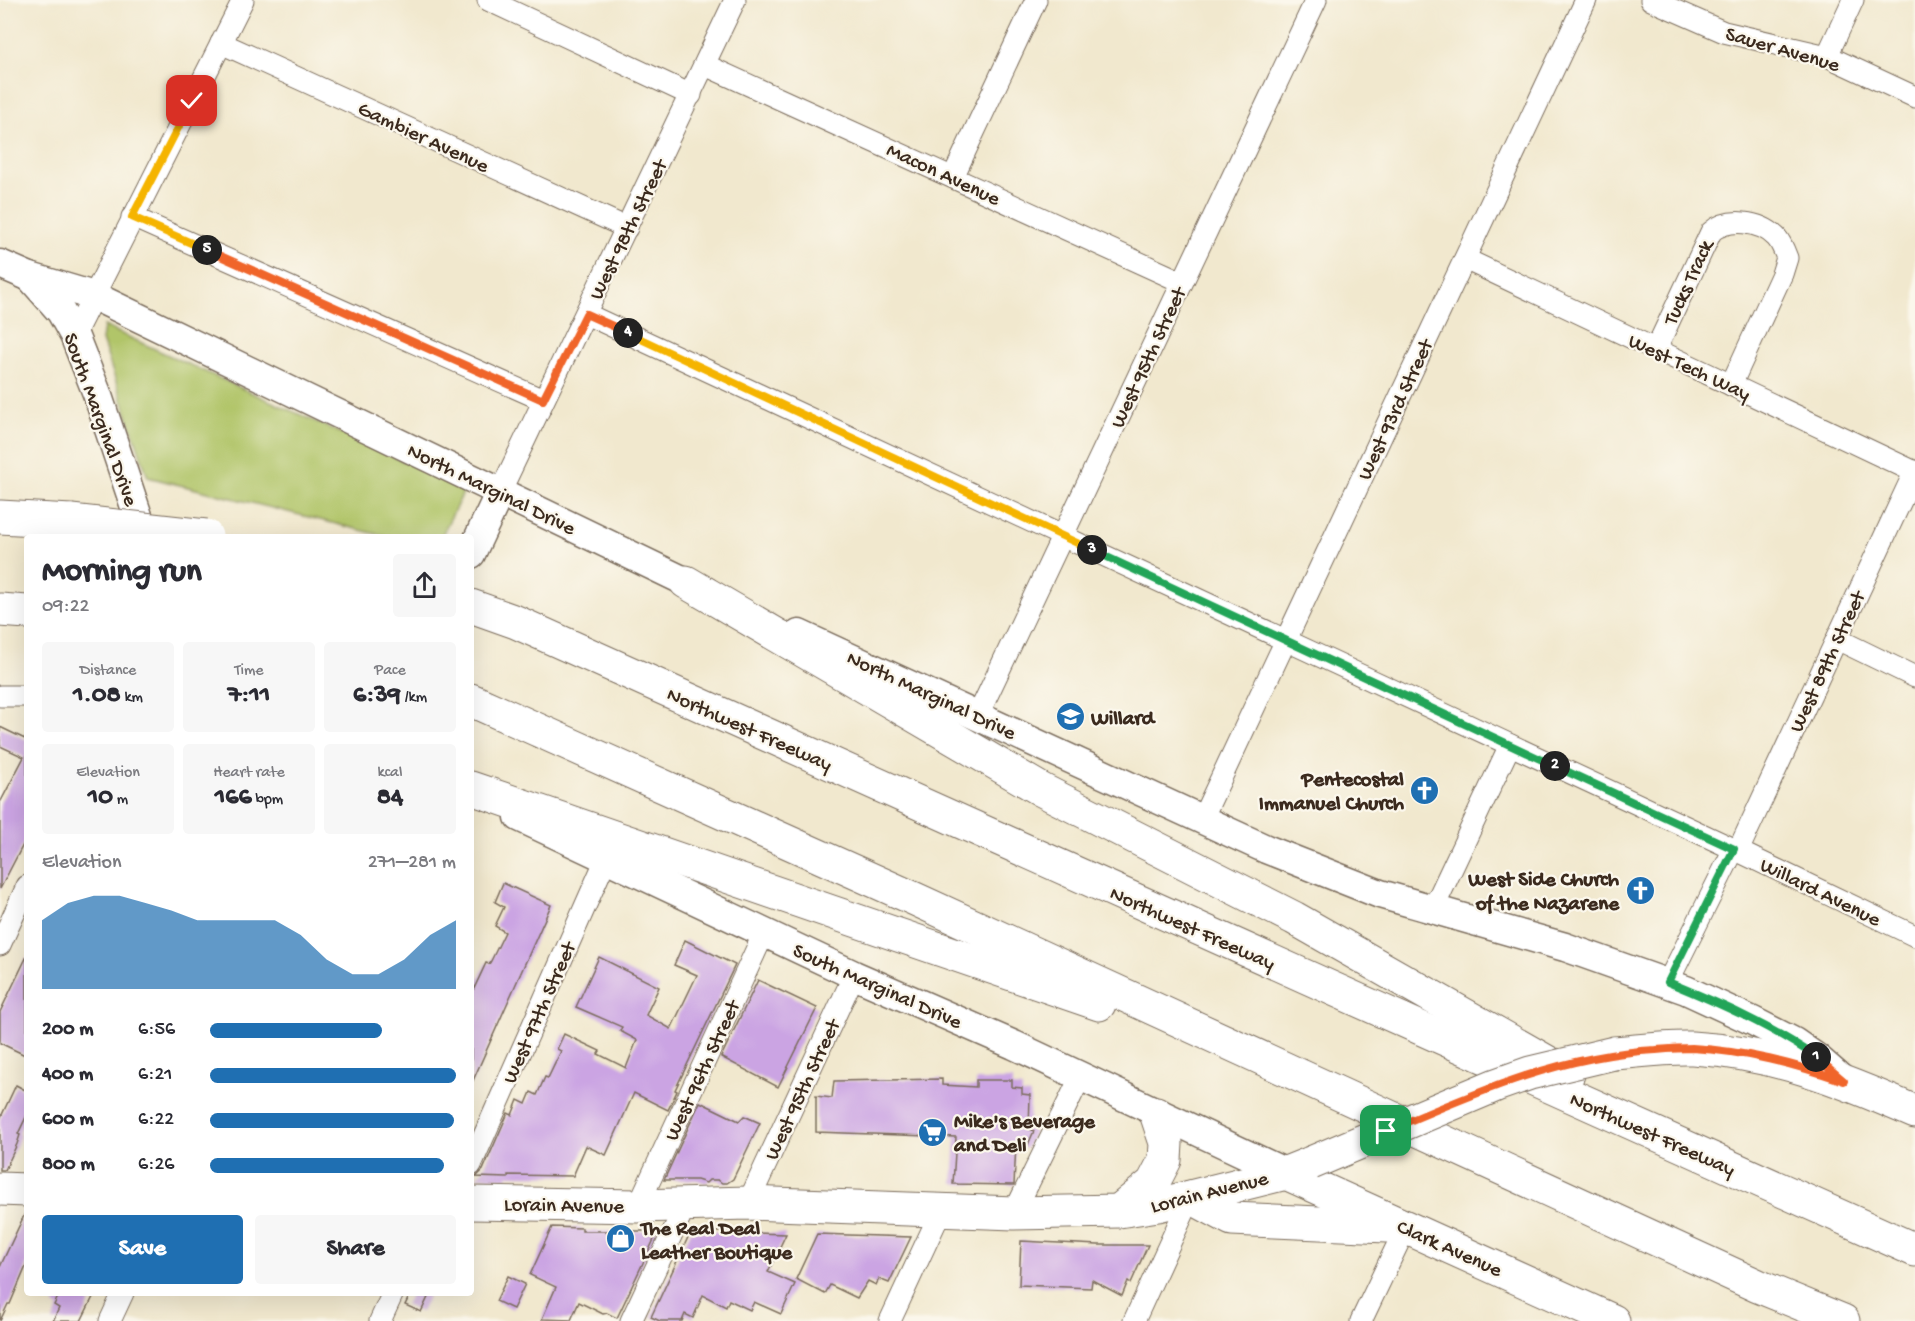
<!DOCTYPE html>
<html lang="en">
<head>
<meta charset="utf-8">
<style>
	:root { --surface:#fff; --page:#f7f7f7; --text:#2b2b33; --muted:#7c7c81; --accent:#1f6fb2 }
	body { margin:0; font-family:"Gochi Hand",sans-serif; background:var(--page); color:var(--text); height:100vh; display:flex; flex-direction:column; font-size:22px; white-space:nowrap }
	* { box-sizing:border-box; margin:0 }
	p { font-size:20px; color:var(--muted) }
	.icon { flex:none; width:33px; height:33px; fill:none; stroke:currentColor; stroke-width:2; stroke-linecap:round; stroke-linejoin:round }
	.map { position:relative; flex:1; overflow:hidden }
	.details { position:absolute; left:24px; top:534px; width:450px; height:762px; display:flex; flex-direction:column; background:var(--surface); border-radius:6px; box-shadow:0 6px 24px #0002 }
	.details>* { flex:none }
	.pin { position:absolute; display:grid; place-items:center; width:51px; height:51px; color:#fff; margin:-26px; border-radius:12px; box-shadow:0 3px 9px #0006 }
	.km { position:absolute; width:30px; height:30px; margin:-15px; border-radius:50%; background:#222; color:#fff; font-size:16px; line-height:30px; text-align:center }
	.round { display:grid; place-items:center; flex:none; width:63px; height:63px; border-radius:6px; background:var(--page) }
	.head { display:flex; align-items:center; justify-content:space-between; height:102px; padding:0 18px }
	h1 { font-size:33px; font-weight:800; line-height:45px }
	.figures { display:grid; grid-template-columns:repeat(3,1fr); gap:9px; height:102px; padding:6px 18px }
	.figures div { display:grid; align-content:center; border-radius:6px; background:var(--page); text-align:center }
	.figures b { font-size:26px; font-weight:800 }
	.figures small { font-size:16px; font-weight:400 }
	.figures p { font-size:16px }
	.chart { height:168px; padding:12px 18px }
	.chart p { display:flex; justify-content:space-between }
	.chart svg { width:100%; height:108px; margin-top:6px; fill:var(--accent); opacity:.7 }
	.button { display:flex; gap:12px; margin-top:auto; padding:12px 18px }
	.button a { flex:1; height:69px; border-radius:6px; background:var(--accent); color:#fff; font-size:24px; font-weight:800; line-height:69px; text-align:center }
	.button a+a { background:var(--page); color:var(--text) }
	ul { padding:0 18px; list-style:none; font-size:20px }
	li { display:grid; grid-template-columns:96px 72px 1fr; align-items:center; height:45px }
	li i { height:15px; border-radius:8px; background:var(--accent) }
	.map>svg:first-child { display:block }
</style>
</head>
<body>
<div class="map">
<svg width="1915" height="1321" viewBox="0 0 1915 1321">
	<rect width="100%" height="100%" fill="#fbf7ec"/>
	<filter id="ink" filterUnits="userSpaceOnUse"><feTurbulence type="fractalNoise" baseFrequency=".0167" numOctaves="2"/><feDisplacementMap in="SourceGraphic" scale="12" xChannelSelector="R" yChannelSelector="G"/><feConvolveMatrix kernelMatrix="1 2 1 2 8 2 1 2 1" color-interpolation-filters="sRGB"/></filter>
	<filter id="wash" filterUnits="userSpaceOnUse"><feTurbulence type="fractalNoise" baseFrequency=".008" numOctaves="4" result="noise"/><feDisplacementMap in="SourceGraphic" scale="24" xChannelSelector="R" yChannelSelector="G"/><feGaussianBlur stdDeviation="1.35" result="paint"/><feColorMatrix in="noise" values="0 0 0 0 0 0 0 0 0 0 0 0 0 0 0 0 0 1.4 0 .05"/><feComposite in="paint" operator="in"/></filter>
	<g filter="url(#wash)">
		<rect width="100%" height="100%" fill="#f1e8ce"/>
		<polygon fill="#b1c569" stroke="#767844" stroke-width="1.5" points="104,326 465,489 441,537 388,537 148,477 102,340"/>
		<g id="blocks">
			<g fill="#cba4e3">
				<polygon points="0,727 27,740 27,837 0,889 0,803 24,757 0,746"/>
				<polygon points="503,883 551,905 471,1085 471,995 486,963 489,964 491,961 505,932 495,926 504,907 495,902"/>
				<polygon points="685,940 735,965 675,1090 677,1091 668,1110 634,1093 606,1155 586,1146 573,1176 508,1175 508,1178 476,1177 483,1170 508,1113 512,1115 518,1100 526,1104 531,1092 537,1095 545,1077 548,1078 561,1051 557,1049 564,1034 600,1051 598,1054 626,1068 637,1040 620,1031 622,1027 576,1007 599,957 659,987 646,1015 671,1029 697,975 674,965"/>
				<polygon points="27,956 27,1056 0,1043 0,1012"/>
				<polygon points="758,980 817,1008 778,1087 721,1057"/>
				<polygon points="942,1079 942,1085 976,1087 976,1080 1012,1080 1012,1087 1022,1088 1022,1094 1030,1095 1029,1129 1034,1131 1026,1149 1016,1144 1014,1185 953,1184 956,1137 816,1132 816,1096 832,1098 834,1081"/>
				<polygon points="16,1085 27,1091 27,1115 18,1134 20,1135 17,1144 5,1170 0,1170 0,1119"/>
				<polygon points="700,1102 739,1121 744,1116 760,1123 733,1179 727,1183 722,1183 718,1180 709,1180 706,1183 697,1180 664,1180"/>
				<polygon points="27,1209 27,1264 10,1304 8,1304 0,1321 0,1267"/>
				<polygon points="552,1227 582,1228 582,1231 658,1231 617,1318 607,1313 603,1314 579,1302 571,1320 542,1319 556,1287 530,1275"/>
				<polygon points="691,1231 786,1234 768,1272 795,1284 781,1314 754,1302 750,1310 729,1300 726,1307 703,1295 693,1318 685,1314 682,1321 660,1321 651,1317"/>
				<polygon points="817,1234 911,1237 889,1283 879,1279 876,1285 868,1281 857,1298 830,1285 825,1294 796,1279"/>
				<polygon points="1021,1241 1098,1245 1148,1245 1131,1283 1128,1281 1122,1296 1092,1280 1091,1288 1019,1285"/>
				<polygon points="508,1276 525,1284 513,1309 496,1301"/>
				<polygon points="60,1293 95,1293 81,1321 53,1321 59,1308 54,1305"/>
				<polygon points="411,1293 430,1293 421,1312 405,1305"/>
			</g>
		</g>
	</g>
	<g filter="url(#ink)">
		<use href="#blocks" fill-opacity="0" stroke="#7b6c5c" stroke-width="1.5"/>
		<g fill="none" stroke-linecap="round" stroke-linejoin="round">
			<defs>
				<g id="street">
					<polyline points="488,0 691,95"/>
					<polyline points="1651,0 1724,32 1827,56 1915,97"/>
					<polyline points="221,43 627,228"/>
					<polyline points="1827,56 1853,0"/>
					<polyline points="705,65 1182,282"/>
					<polyline points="953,177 1036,0"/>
					<polyline points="132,217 543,400"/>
					<polyline points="1465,259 1915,472"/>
					<polyline points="586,314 1738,851 1915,936"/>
					<polyline points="74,335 243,0"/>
					<path d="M1656 349 1711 232C1728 217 1760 221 1776 237 1781 242 1784 250 1787 258L1782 274 1731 385"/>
					<polyline points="500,492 735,0"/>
					<polyline points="1837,639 1915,677"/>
					<polyline points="0,696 27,696"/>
					<polyline points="978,715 1316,0"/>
					<polyline points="1202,819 1586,0"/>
					<polyline points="1738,851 1915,471"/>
					<polyline points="1433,909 1510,745"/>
					<polyline points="0,945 27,886"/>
					<polyline points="1668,982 1734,849"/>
					<polyline points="471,1165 606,859"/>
					<polyline points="748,1203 854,975"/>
					<polyline points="638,1206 764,933"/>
					<polyline points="1014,1213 1081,1076"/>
					<polyline points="110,1321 123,1293"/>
					<polyline points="380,1321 393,1293"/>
					<polyline points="631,1321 686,1204"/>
					<polyline points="890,1321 941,1211"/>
					<polyline points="1134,1321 1191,1197"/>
					<polyline points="1361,1321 1406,1227"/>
				</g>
				<g id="secondary">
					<polyline points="0,264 30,277 94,296 705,591"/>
					<polyline points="30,277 61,312 74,335 98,396 145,537"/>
					<polyline points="471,554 500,492"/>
					<polyline points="799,634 1266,849 1380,894 1565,947 1686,990 1753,1021 1794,1042 1817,1058 1840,1078"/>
					<polyline points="519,817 854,975 1014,1045 1286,1173"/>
				</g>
				<g id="primary">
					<path d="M1614 1053C1640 1051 1667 1047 1692 1048 1775 1053 1840 1079 1915 1112"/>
					<polyline points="1286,1173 1613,1321"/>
					<polyline points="0,1189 27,1190"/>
					<polyline points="1191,1197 1232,1219 1387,1226"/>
					<polyline points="471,1203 638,1206 748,1203 1014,1213 1119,1211 1158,1205 1286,1173 1311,1163"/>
					<polyline points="1120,1210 1153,1183 1165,1160 1166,1143 1156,1113"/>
				</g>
				<g id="highway">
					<polyline points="0,517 71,521"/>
					<polyline points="686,582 1042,790 1294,918 1568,1074"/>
					<polyline points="471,606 516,622 1915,1250"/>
					<polyline points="0,610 27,612"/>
					<polyline points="471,700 915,899 1758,1286 1843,1321"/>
					<polyline points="471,788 1099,1004"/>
				</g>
			</defs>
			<use href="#street" stroke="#7b6c5c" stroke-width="23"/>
			<use href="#secondary" stroke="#7b6c5c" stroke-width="31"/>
			<use href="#primary" stroke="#7b6c5c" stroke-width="35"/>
			<use href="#highway" stroke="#7b6c5c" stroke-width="35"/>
			<use href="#street" stroke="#fff" stroke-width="21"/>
			<use href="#secondary" stroke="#fff" stroke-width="28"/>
			<use href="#primary" stroke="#fff" stroke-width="33"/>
			<use href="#highway" stroke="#fff" stroke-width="33"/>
			<defs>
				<polyline id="primary-bridge" points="1311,1163 1496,1085 1530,1073 1614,1053"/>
				<polyline id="highway-bridge" points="71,521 206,536"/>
			</defs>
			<use href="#primary-bridge" stroke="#7b6c5c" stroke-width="35" stroke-linecap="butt"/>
			<use href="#highway-bridge" stroke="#7b6c5c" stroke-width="35" stroke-linecap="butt"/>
			<use href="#primary-bridge" stroke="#fff" stroke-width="33"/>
			<use href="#highway-bridge" stroke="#fff" stroke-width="33"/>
		</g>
	</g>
	<g fill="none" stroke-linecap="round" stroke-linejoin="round" filter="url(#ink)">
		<defs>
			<path id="split-1" d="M1386 1131C1473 1094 1560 1055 1656 1050 1668 1049 1680 1048 1692 1048 1745 1051 1794 1064 1844 1081L1816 1057"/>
			<path id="split-2" d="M1555 766 1734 849 1668 982C1719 1003 1771 1026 1816 1057"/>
			<polyline id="split-3" points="1092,550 1555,766"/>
			<polyline id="split-4" points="628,333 1092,550"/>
			<polyline id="split-5" points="207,250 543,400 586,314 628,333"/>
			<polyline id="split-6" points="192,101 132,217 207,250"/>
		</defs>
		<use href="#split-1" stroke="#fff" stroke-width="12"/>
		<use href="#split-2" stroke="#fff" stroke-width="12"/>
		<use href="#split-3" stroke="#fff" stroke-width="12"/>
		<use href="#split-4" stroke="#fff" stroke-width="12"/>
		<use href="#split-5" stroke="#fff" stroke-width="12"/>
		<use href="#split-6" stroke="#fff" stroke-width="12"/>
		<use href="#split-1" stroke="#f0652b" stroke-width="8"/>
		<use href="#split-2" stroke="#22a559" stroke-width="8"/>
		<use href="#split-3" stroke="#22a559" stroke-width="8"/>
		<use href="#split-4" stroke="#f5b400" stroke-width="8"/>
		<use href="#split-5" stroke="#f0652b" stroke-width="8"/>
		<use href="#split-6" stroke="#f5b400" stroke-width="8"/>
	</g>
	<defs>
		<symbol id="school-disc" viewBox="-11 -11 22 22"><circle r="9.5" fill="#1f6fb2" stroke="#fbf7ec"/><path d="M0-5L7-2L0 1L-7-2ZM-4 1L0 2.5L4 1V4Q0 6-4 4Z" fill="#fff"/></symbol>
		<symbol id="church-disc" viewBox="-11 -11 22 22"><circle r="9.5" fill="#1f6fb2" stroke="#fbf7ec"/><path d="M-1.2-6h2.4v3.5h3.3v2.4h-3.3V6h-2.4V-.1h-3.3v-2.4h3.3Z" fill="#fff"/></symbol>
		<symbol id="supermarket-disc" viewBox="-11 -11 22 22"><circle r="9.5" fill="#1f6fb2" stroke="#fbf7ec"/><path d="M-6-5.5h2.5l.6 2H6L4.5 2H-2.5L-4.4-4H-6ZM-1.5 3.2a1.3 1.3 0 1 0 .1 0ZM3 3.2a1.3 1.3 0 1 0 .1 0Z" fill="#fff"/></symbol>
		<symbol id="shop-disc" viewBox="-11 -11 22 22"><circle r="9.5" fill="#1f6fb2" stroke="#fbf7ec"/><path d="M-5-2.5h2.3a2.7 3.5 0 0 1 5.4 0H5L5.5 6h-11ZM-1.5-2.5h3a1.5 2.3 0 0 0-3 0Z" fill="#fff"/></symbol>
	</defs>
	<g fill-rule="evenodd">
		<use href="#school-disc" x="1054" y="700" width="33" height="33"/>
		<use href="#church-disc" x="1408" y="774" width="33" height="33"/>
		<use href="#church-disc" x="1624" y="874" width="33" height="33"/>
		<use href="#supermarket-disc" x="916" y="1116" width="33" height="33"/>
		<use href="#shop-disc" x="604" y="1222" width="33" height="33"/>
	</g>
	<g text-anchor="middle" stroke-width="4.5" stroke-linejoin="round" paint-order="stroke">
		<g font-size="21" fill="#3b2a1e" stroke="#fbf7ec">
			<text transform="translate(1783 48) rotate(16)" y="7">Sauer Avenue</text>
			<text transform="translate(424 136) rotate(25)" y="7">Gambier Avenue</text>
			<text transform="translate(944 173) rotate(25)" y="7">Macon Avenue</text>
			<text transform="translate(627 229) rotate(-64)" y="7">West 98th Street</text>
			<text transform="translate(1687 282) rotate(-65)" y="7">Tucks Track</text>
			<text transform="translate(1147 357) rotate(-65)" y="7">West 95th Street</text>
			<text transform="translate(1690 366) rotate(25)" y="7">West Tech Way</text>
			<text transform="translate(1394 409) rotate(-65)" y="7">West 93rd Street</text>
			<text transform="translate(102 419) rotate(70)" y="7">South Marginal Drive</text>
			<text transform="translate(492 488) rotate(26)" y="7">North Marginal Drive</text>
			<text transform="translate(1826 661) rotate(-65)" y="7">West 89th Street</text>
			<text transform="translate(932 694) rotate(25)" y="7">North Marginal Drive</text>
			<text transform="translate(750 728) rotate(24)" y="7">Northwest Freeway</text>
			<text transform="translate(1821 891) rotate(26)" y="7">Willard Avenue</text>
			<text transform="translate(1193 927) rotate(24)" y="7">Northwest Freeway</text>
			<text transform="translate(878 985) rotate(24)" y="7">South Marginal Drive</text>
			<text transform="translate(538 1012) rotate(-66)" y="7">West 97th Street</text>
			<text transform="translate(701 1070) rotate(-65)" y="7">West 96th Street</text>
			<text transform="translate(801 1089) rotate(-65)" y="7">West 95th Street</text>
			<text transform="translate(1653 1133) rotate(24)" y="7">Northwest Freeway</text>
			<text transform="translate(1209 1191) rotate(-14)" y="7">Lorain Avenue</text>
			<text transform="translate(564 1204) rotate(1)" y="7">Lorain Avenue</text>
			<text transform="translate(1450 1247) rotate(24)" y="7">Clark Avenue</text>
		</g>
		<g font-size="21" font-weight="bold" fill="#3b2a1e" stroke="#fbf7ec" text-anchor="start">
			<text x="1091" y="724">Willard</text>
			<text x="1404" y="785" text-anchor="end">Pentecostal<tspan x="1404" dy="24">Immanuel Church</tspan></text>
			<text x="1619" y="885" text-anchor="end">West Side Church<tspan x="1619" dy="24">of the Nazarene</tspan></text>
			<text x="954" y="1127">Mike's Beverage<tspan x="954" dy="24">and Deli</tspan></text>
			<text x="641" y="1234">The Real Deal<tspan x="641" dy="24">Leather Boutique</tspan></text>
		</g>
	</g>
</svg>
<div class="pin" style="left:1386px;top:1131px;background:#1e9e55"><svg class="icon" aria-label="arrive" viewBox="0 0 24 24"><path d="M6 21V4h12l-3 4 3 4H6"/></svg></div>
<div class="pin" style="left:192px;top:101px;background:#d93025"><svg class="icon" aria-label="check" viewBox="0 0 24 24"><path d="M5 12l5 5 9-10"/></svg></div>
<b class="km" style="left:1816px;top:1057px">1</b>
<b class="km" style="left:1555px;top:766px">2</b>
<b class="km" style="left:1092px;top:550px">3</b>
<b class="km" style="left:628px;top:333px">4</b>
<b class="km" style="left:207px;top:250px">5</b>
<section class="details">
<div class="head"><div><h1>Morning run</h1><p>09:22</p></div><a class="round"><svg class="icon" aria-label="share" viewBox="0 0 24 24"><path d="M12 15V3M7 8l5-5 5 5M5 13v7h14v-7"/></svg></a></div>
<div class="figures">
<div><p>Distance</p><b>1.08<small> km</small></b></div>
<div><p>Time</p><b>7:11</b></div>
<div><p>Pace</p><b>6:39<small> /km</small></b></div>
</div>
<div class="figures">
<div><p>Elevation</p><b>10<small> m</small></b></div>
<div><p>Heart rate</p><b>166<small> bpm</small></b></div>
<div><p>kcal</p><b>84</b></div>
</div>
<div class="chart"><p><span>Elevation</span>271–281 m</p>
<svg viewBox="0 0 160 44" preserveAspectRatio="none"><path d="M0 44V16L10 9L20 6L30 6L40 9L50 12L60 16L70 16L80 16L90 16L100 22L110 32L120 38L130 38L140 32L150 22L160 16V44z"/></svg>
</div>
<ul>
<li><b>200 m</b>6:56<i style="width:70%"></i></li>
<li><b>400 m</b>6:21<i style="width:100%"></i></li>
<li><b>600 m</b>6:22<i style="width:99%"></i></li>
<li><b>800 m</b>6:26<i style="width:95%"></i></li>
</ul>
<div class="button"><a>Save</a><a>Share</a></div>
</section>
</div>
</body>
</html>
